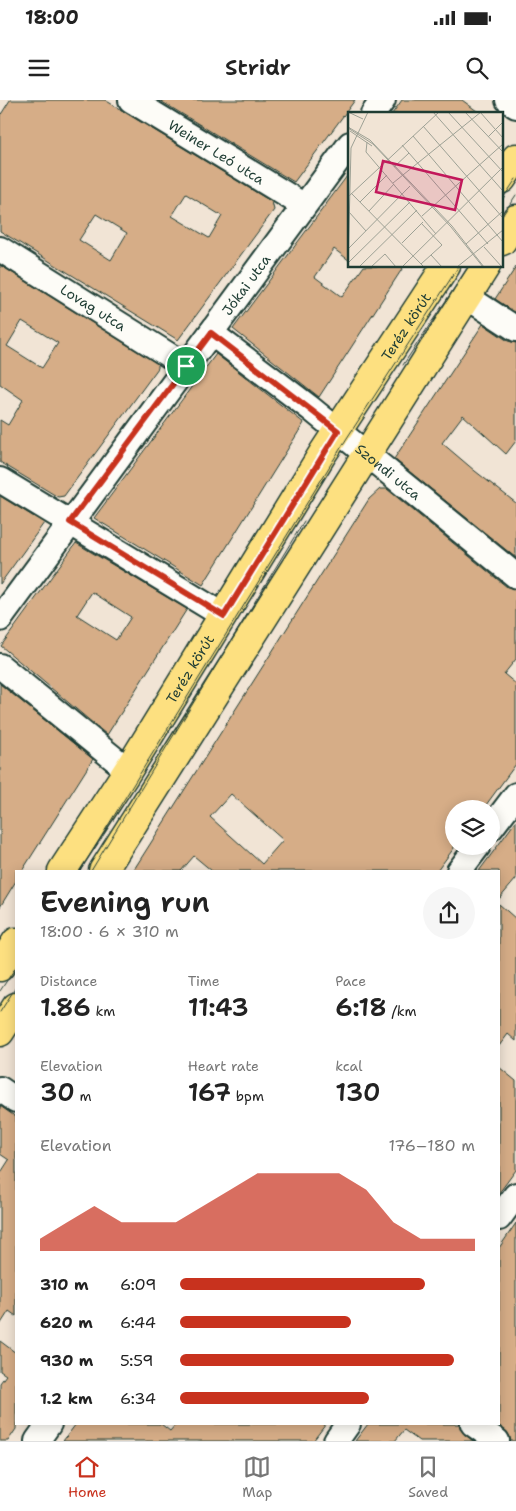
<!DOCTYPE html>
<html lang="en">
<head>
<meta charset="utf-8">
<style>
	:root { --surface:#fff; --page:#f6f6f6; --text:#222; --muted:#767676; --line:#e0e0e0; --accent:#c8321e }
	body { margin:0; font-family:"Shantell Sans",sans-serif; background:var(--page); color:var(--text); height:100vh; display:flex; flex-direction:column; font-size:19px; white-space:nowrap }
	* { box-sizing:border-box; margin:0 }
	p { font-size:16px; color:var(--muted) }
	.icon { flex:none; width:28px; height:28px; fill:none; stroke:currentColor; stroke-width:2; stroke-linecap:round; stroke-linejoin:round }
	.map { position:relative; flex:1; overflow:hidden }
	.drawer { position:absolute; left:15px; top:770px; width:485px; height:555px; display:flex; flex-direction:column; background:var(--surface); border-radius:0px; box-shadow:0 2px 12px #0003 }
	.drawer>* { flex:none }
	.controls { position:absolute; left:445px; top:700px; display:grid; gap:10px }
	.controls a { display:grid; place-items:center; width:55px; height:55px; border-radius:50%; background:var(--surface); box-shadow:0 2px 12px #0003; font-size:25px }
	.pin { position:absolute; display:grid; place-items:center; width:42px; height:42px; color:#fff; margin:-21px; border:2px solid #fff; border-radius:50%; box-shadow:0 1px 5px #0007 }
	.round { display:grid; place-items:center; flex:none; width:52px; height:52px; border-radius:26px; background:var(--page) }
	.overview { display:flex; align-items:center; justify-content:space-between; height:85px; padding:0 25px }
	h1 { font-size:28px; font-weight:600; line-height:38px }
	.stats { display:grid; grid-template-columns:repeat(3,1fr); gap:8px; height:85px; padding:5px 25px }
	.stats div { display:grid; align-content:center }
	.stats b { font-size:25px; font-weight:600 }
	.stats small { font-size:14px; font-weight:400 }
	.stats p { font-size:14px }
	.chart { height:140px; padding:10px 25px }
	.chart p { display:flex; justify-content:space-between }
	.chart svg { width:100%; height:90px; margin-top:5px; fill:var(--accent); opacity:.7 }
	ul { padding:0 25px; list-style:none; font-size:16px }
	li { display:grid; grid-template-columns:80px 60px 1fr; align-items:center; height:38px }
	li i { height:12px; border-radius:6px; background:var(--accent) }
	.status { display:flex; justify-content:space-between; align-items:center; height:35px; padding:0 25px; background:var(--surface); direction:ltr }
	.status svg { height:14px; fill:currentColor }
	header { display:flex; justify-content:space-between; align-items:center; height:65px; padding:0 25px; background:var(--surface); font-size:22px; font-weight:600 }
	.dock { display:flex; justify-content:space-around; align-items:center; height:70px; border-top:1px solid var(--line); background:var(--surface); font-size:14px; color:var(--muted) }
	.dock a { display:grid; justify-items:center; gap:2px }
	.dock .on { color:var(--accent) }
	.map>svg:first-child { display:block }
</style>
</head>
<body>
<div class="status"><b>18:00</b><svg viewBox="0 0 49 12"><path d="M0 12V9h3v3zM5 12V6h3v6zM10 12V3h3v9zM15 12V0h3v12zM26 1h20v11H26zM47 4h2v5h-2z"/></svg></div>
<header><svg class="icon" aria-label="menu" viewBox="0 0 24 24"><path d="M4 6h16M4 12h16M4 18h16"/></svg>Stridr<svg class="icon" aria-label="search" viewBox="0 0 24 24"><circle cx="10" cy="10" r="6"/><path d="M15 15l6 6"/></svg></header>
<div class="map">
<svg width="516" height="1341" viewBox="0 0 516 1341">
	<rect width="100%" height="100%" fill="#f1e4d5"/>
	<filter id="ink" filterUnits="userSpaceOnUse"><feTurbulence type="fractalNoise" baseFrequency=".02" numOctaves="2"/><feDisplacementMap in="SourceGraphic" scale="10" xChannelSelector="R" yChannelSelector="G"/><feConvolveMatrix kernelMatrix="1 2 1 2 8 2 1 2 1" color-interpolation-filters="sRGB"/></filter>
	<g filter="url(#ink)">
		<g fill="#d6ad87" stroke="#1f3d34" fill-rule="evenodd">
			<path d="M10 0H105L272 102 274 110 178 240 0 131V16ZM186 94 222 116 209 138 172 116ZM96 114 127 133 111 160 79 140Z"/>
			<polygon points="159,0 355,0 294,82"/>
			<polygon points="402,0 462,0 481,14 392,14"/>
			<polygon points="350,72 350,161 334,149 315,177 342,197 364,166 404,166 319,297 233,229"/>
			<path d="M0 165 158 264V268L64 396 58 397 0 362V320L8 325 23 300 0 284ZM22 221 58 243 42 268 7 246Z"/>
			<polygon points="516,167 516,213 495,199"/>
			<polygon points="483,224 508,241 516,243 516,341 506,354 463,315 442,343 475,371 516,403 516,458 394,359"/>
			<polygon points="216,254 304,323 203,485 94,418"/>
			<path d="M380 389H387L507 487 516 489V559L504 574 516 584V664L483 709H454V748L437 771H212L194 756 181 771H133L369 399ZM231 694 283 740 262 764 210 717Z"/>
			<polygon points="0,396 44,423 0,484"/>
			<path d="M76 443 187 509 107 635 1 546ZM92 492 131 517 116 540 77 515Z"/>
			<polygon points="0,584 93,659 22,771 16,771 16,781 0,807"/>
			<polygon points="516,721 516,779 499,799 499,771 479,771"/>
			<polygon points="499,804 516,819 516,941 508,934 499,946"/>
			<polygon points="499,967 516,981 516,1070 499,1093"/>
			<polygon points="0,1006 16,1017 16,1216 9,1211 0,1225 0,1074 9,1060 0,1054"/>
			<polygon points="516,1123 516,1341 511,1341 509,1335 496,1324 499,1324 499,1148"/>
			<polygon points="0,1241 16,1253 16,1329 8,1341 0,1341 0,1283 6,1275 0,1271"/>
			<polygon points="76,1324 161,1324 170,1331 176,1324 326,1324 313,1341 63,1341"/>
			<polygon points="368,1324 459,1324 461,1330 473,1341 419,1341 404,1330 395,1341 355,1341"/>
		</g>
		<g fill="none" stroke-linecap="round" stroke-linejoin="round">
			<defs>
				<g id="minor">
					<path id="s1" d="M131 0 303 105"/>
					<polyline points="508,0 516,6"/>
					<polyline points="373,14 383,0"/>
					<path id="s2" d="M0 149 186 266"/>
					<polyline points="467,197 516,229"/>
					<path id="s3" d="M211 233 310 308 516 476"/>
					<polyline points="0,380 224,516"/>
					<path id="s4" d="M0 519 350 44"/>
					<polyline points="0,566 128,670"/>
					<polyline points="491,728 516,695"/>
					<polyline points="459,771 478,746"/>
					<polyline points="0,989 16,1000"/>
					<polyline points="499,1118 516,1095"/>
					<polyline points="473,1324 497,1341"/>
					<polyline points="37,1341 49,1324"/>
					<polyline points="336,1341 348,1324"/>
				</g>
				<g id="major">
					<polyline points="502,79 516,58"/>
					<polyline points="502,141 516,119"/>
					<path id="s5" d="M62 771 128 670 323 353 446 166"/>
					<path d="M103 771C232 570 359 368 486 166"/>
					<polyline points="0,867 16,842"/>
					<polyline points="0,932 16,907"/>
				</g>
			</defs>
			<use href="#minor" stroke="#1f3d34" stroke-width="28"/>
			<use href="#major" stroke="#1f3d34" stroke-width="31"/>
			<use href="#minor" stroke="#fdfcf7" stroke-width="24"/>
			<use href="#major" stroke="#fde080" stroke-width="28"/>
			<g stroke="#1f3d34" stroke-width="1">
				<polyline points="502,100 516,79"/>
				<polyline points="502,116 516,95"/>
				<polyline points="403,265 469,166"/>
				<polyline points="80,771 347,338 459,166"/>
				<polyline points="91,771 304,421"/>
				<polyline points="0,891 16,867"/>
				<polyline points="0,912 16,887"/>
			</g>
		</g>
	</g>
	<g fill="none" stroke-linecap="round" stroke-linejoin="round" filter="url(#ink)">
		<defs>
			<polygon id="route" points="211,233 338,331 224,516 70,422"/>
		</defs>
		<use href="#route" stroke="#fff" stroke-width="10"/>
		<use href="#route" stroke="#c8321e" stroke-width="6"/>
	</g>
	<g text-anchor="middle" stroke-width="4.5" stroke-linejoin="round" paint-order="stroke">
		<g font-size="14" fill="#1f3d34" stroke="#fdfcf7">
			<text dy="5" stroke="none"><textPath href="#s1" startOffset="100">Weiner Leó utca</textPath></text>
			<text dy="5" stroke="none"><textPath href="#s4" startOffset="415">Jókai utca</textPath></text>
			<text dy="5" stroke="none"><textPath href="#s2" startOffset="110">Lovag utca</textPath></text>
			<text dy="5" stroke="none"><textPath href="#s5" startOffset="644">Teréz körút</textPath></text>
			<text dy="5" stroke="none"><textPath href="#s3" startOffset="225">Szondi utca</textPath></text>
			<text dy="5" stroke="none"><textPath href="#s5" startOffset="239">Teréz körút</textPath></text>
		</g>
	</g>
	<g transform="translate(348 12)">
		<rect width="155" height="155" fill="#f1e4d5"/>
		<path fill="none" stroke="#9da195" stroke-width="1" d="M0 0 15 7M85 0 155 79M100 0 155 60M117 0 155 40M132 0 155 26M75 14 155 106M0 15 22 28 104 114 136 155M0 16 25 32 103 115 135 155M2 19 24 34M65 24 155 130M140 25 155 10M19 30 18 40 88 122M54 33 140 132M46 55 61 41M45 71 133 0M3 81 76 155M1 84 91 0M12 90 39 63M21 99 46 72M1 100 18 119M74 104 155 32M73 111 94 133 73 152M54 131 75 110M118 132 155 99M136 135 154 155M1 136 62 74M83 143 94 155M0 151 62 90M0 155 3 36 20 0M11 155 69 98M23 155 37 142 48 155M54 155 155 55M109 155 155 118"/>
		<path fill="#c2185b" fill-opacity="0.15" stroke="#c2185b" stroke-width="2.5" d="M35 49 114 68 107 98 28 80Z"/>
		<rect width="155" height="155" fill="none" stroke="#1f3d34" stroke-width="2.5"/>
	</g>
</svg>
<div class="controls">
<a><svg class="icon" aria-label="layers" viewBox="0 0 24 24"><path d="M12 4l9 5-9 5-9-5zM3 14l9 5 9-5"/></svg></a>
</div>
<div class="pin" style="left:186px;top:266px;background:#1e9e55"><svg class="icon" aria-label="arrive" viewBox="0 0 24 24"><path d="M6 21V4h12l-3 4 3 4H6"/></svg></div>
<section class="drawer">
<div class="overview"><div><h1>Evening run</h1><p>18:00 · 6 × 310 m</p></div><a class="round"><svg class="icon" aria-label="share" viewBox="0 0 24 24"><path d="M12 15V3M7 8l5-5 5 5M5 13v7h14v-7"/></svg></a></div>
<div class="stats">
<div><p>Distance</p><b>1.86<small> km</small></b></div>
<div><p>Time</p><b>11:43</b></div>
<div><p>Pace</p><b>6:18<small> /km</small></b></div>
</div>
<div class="stats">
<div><p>Elevation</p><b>30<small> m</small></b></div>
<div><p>Heart rate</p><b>167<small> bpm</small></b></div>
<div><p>kcal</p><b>130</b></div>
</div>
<div class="chart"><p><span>Elevation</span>176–180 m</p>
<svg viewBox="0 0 160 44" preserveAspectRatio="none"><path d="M0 44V38L10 30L20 22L30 30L40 30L50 30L60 22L70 14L80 6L90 6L100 6L110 6L120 14L130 30L140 38L150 38L160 38V44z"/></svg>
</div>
<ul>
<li><b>310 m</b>6:09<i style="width:83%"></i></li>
<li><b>620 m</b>6:44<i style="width:58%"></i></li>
<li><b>930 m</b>5:59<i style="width:93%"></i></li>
<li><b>1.2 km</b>6:34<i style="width:64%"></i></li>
</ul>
</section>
</div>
<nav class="dock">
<a class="on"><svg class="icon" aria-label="home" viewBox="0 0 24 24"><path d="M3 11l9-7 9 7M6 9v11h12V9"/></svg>Home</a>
<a><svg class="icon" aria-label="map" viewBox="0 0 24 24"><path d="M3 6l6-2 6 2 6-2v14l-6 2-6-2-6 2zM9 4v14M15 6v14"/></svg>Map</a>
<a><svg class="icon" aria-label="saved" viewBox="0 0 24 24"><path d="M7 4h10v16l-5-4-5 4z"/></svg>Saved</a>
</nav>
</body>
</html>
